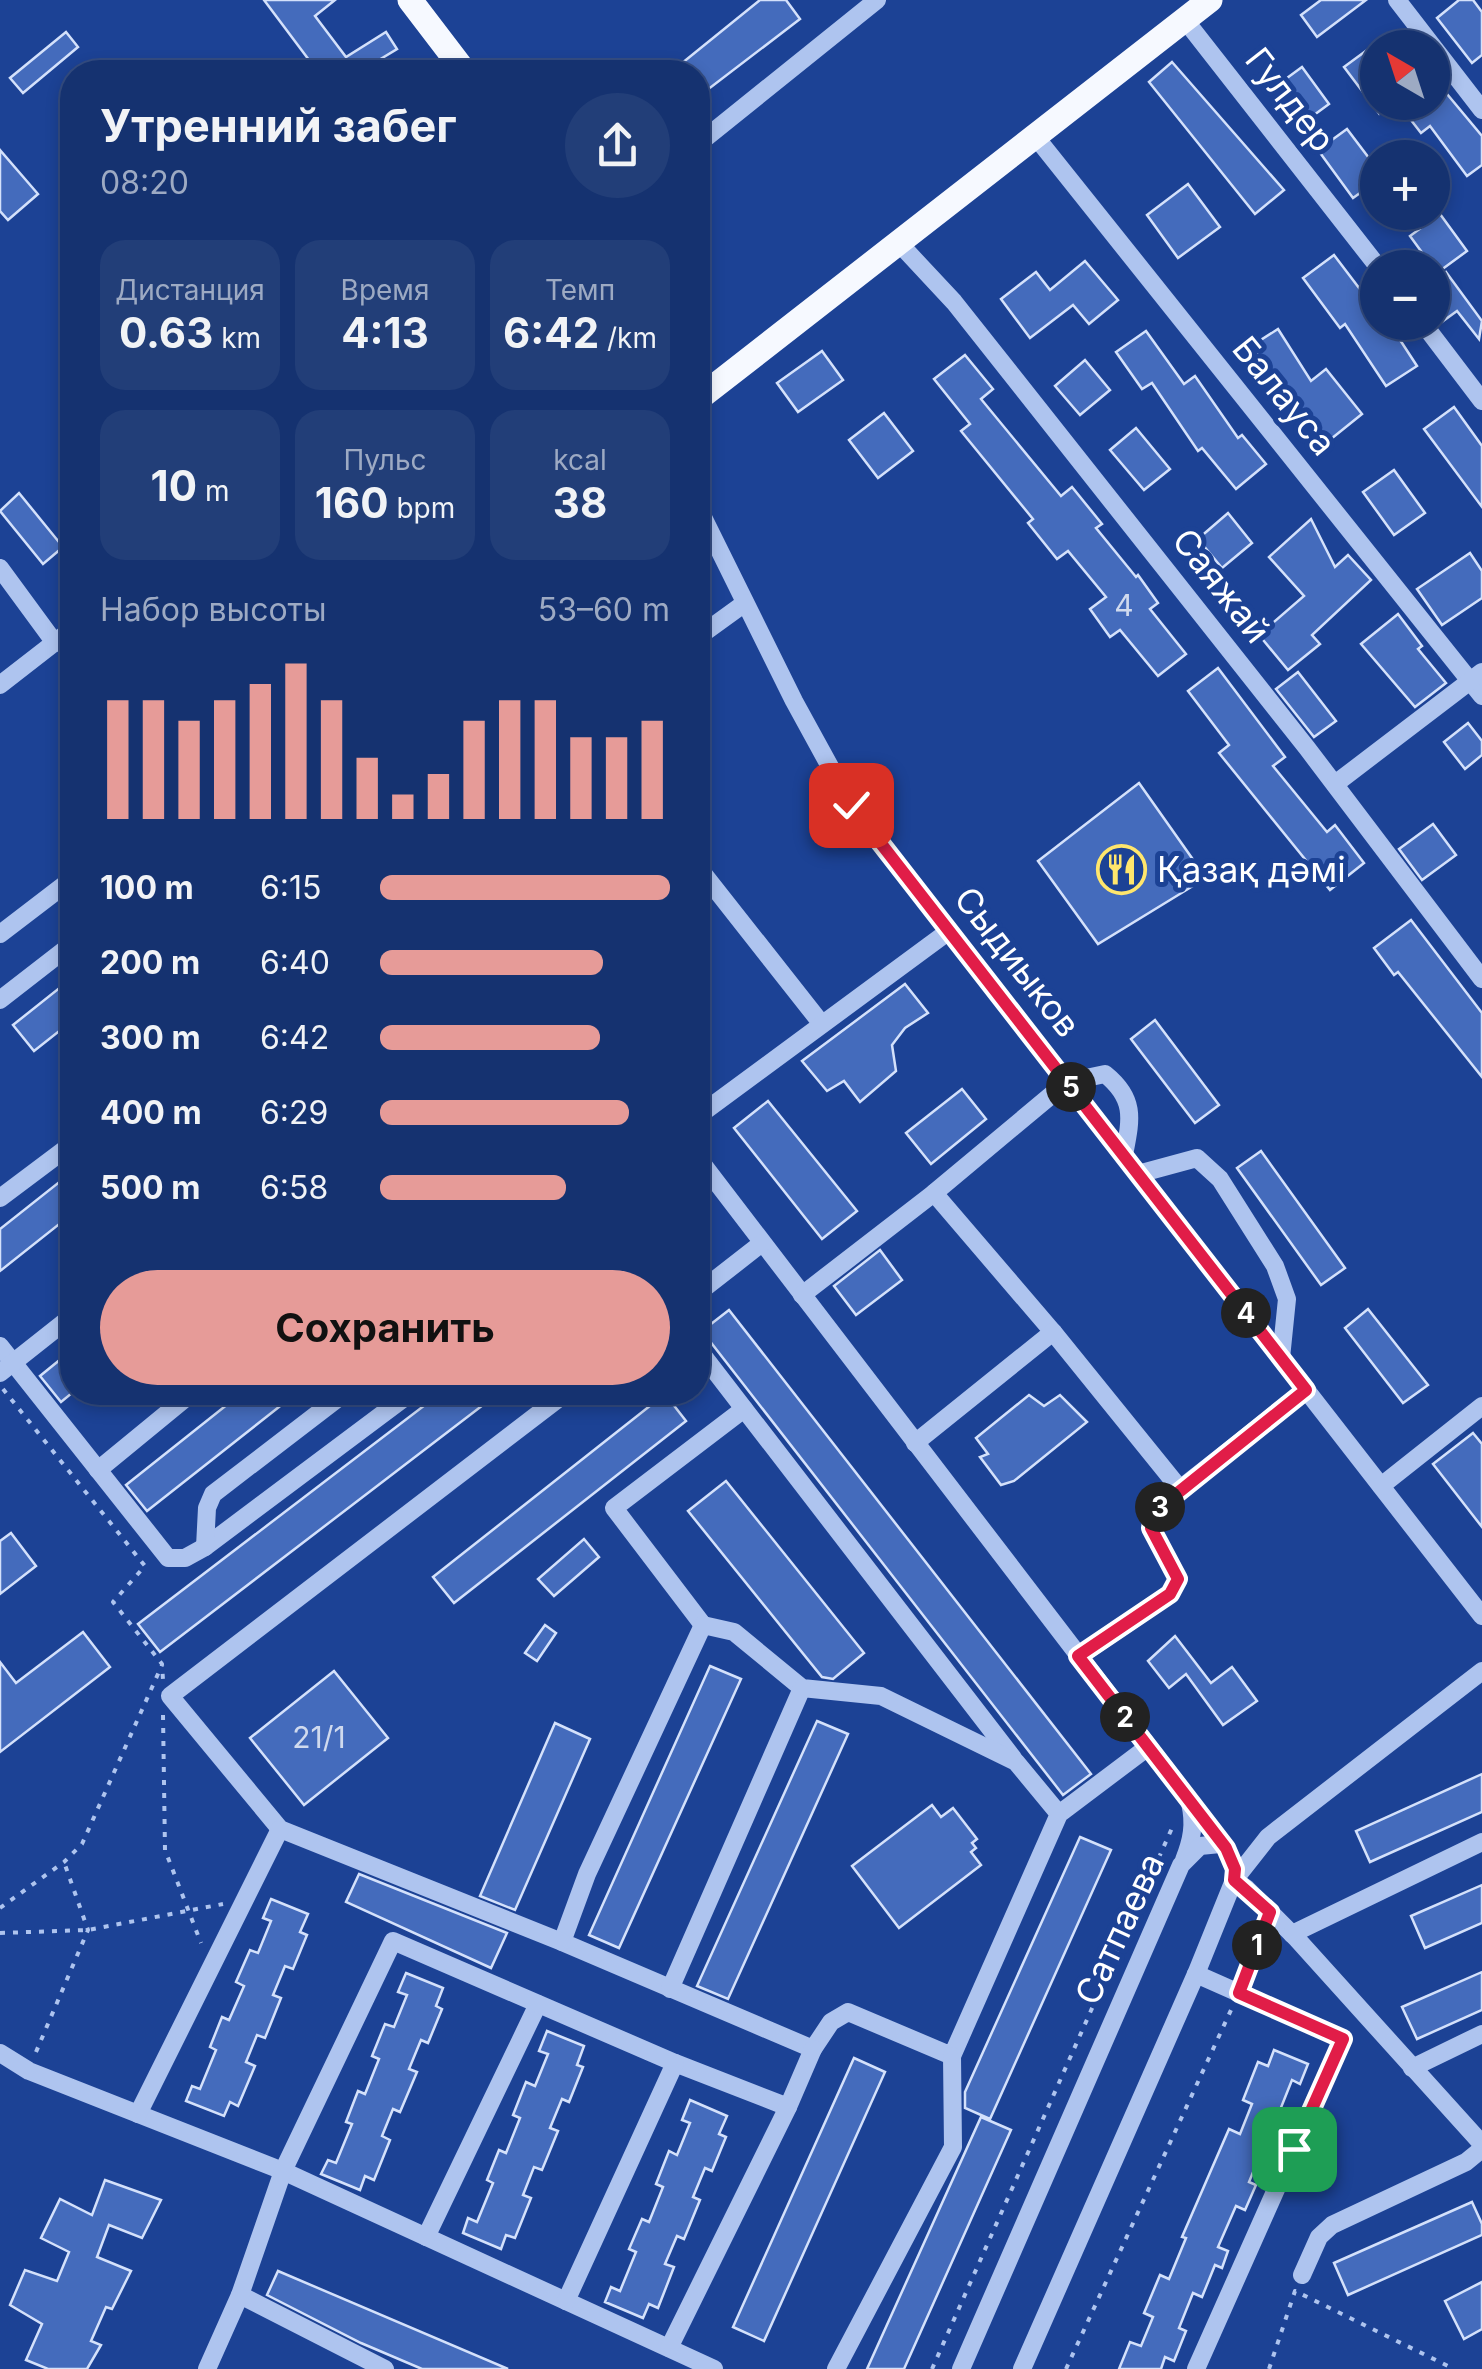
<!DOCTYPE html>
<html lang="ru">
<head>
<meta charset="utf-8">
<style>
	:root { --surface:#153270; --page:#223e78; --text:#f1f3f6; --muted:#9daac3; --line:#344d83; --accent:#e69b98 }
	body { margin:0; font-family:Inter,sans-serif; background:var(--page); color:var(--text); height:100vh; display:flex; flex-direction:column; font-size:38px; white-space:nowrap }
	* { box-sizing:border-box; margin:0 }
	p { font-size:32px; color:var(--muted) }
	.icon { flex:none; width:55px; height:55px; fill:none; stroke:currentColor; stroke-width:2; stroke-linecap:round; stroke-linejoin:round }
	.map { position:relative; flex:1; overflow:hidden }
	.drawer { position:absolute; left:60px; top:60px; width:650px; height:1345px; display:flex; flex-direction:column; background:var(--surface); border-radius:40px; box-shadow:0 5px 15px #0003,0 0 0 2px var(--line) }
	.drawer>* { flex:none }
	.needle { width:65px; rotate:321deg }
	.fabs { position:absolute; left:1360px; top:30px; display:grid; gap:20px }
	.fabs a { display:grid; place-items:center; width:90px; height:90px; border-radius:50%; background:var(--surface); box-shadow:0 5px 15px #0003,0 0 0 2px var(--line); font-size:50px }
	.pin { position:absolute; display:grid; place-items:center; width:85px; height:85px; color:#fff; margin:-42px; border-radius:20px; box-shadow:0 5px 15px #0006 }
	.km { position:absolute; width:50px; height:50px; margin:-25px; border-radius:50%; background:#222; color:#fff; font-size:28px; line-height:50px; text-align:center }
	.round { display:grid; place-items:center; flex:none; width:105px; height:105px; border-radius:52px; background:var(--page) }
	.head { display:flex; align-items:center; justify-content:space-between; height:170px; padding:0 40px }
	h1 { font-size:45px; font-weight:700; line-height:75px }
	.stats { display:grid; grid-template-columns:repeat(3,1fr); gap:15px; height:170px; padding:10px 40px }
	.stats div { display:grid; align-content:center; border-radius:25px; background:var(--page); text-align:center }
	.stats b { font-size:42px; font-weight:700 }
	.stats small { font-size:28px; font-weight:400 }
	.stats p { font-size:28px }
	.chart { height:280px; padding:20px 40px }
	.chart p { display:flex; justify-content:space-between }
	.chart svg { width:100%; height:180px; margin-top:10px; stroke:var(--accent); stroke-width:6 }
	.primary-button { display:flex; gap:20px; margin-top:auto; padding:20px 40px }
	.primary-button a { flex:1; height:115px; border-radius:60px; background:var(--accent); color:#111; font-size:40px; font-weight:700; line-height:115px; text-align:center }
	ul { padding:0 40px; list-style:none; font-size:32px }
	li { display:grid; grid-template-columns:160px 120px 1fr; align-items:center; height:75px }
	li i { height:25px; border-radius:12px; background:var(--accent) }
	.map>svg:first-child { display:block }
</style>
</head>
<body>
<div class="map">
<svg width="1482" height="2369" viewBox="0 0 1482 2369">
	<rect width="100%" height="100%" fill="#1c4295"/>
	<g fill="#446bbc" stroke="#d4e1fb" stroke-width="2.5">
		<polygon points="264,0 335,0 315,16 346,57 386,32 397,49 359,72 318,72"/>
		<polygon points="760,0 786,0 800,19 698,97 698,72 671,72"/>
		<polygon points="1321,0 1366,0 1317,37 1301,15"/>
		<polygon points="1459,0 1473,0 1482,12 1482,55 1472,63 1437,18"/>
		<polygon points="66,32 78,47 23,93 10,78"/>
		<polygon points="1378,42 1378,112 1344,67"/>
		<polygon points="1172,62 1284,190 1255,214 1149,82"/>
		<polygon points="1302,67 1329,104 1299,126 1272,89"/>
		<polygon points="1432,76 1482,136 1482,165 1467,176 1430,126 1421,133 1397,102 1432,102"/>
		<polygon points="1347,129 1378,170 1378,180 1353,198 1318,150"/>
		<polygon points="0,150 38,194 8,220 0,211"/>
		<polygon points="1188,184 1220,227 1178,258 1147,215"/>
		<polygon points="1440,214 1467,251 1437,273 1410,236"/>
		<polygon points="1334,255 1378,313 1378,322 1389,323 1417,366 1386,386 1345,324 1340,328 1303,278"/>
		<polygon points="1085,261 1118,300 1089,324 1073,305 1030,338 1001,299 1036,272 1050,290"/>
		<polygon points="1446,272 1482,321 1479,339 1457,311 1439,324 1432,315 1432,282"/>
		<polygon points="1278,329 1311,381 1326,369 1362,414 1326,443 1275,379 1253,345"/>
		<polygon points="1146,331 1184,384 1195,376 1238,438 1242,435 1266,464 1236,489 1202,448 1198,451 1152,383 1142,389 1116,352"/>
		<polygon points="822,351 843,380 798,412 777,383"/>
		<polygon points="965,355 993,389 981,399 1061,496 1072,487 1102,524 1096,528 1136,577 1138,575 1158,603 1150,609 1186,654 1158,676 1120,630 1110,637 1090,609 1106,597 1068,551 1057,559 1028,523 1033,519 961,431 970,424 934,379"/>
		<polygon points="1085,360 1110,390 1080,415 1055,386"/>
		<polygon points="1454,407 1482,446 1482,507 1424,429"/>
		<polygon points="884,413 913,451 878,478 849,440"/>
		<polygon points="1136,428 1170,469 1144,490 1110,450"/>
		<polygon points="1394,470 1425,513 1394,535 1363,492"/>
		<polygon points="19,493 63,547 43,564 0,511"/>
		<polygon points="1228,513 1252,543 1222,568 1198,539"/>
		<polygon points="1311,519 1335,567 1348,555 1371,580 1312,635 1320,644 1288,670 1259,635 1304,596 1269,557"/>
		<polygon points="1470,553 1482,571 1482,598 1442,625 1417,589"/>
		<polygon points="1398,614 1422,646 1418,649 1446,683 1415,707 1361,644"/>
		<polygon points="1218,668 1285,757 1273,766 1327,832 1335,825 1364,863 1330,890 1219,753 1229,745 1188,691"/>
		<polygon points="1298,672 1336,721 1314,737 1276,689"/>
		<polygon points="1468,723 1482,741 1482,755 1465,769 1444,742"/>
		<polygon points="1139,783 1206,878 1098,944 1038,861"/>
		<polygon points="1433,824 1456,855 1422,880 1399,849"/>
		<polygon points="1411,920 1482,1013 1482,1077 1398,972 1394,975 1374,948"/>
		<polygon points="72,978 72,1021 34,1051 13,1025"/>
		<polygon points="905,984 928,1013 905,1028 892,1045 896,1071 860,1102 844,1081 827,1091 802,1061"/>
		<polygon points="1155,1020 1219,1105 1195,1123 1131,1039"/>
		<polygon points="962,1089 986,1119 931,1164 906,1133"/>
		<polygon points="768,1101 857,1211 822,1239 734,1128"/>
		<polygon points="1261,1151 1345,1268 1321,1285 1237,1168"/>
		<polygon points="72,1172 72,1214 0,1271 0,1229"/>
		<polygon points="880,1250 902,1280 856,1315 834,1286"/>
		<polygon points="1368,1309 1428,1385 1403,1403 1345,1328"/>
		<polygon points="729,1310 1091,1774 1063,1795 702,1331"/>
		<polygon points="72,1350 72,1393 61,1402 40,1376"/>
		<polygon points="243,1392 298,1392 147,1511 126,1485"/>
		<polygon points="442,1392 500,1392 160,1652 138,1624"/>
		<polygon points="665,1394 686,1421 454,1603 433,1577"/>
		<polygon points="1029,1395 1044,1406 1060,1395 1087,1422 1014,1481 1001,1485 980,1457 988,1454 976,1438"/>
		<polygon points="1473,1433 1482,1444 1482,1527 1433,1464"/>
		<polygon points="726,1481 864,1653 833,1679 822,1677 688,1511"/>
		<polygon points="11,1533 36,1566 0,1594 0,1541"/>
		<polygon points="584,1539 599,1557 554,1596 538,1579"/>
		<polygon points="545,1625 556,1633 537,1661 525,1653"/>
		<polygon points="83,1632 110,1667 0,1752 0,1662 16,1683"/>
		<polygon points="1175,1636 1211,1683 1232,1667 1257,1701 1223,1725 1186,1674 1169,1688 1148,1661"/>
		<polygon points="710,1666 741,1679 619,1948 589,1935"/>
		<polygon points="334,1671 388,1738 304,1805 250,1738"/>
		<polygon points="817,1721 848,1734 728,1999 697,1986"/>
		<polygon points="555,1723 590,1739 515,1910 480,1896"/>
		<polygon points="1482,1774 1482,1812 1370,1862 1356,1831"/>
		<polygon points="932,1805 941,1817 953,1808 977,1839 972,1843 976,1848 971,1852 981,1865 899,1928 852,1866"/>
		<polygon points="1080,1837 1111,1850 990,2119 965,2108 965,2092"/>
		<polygon points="359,1874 507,1933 491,1968 346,1902"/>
		<polygon points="1482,1885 1482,1923 1425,1948 1411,1916"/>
		<polygon points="271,1899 308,1914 300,1932 307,1935 293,1969 285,1966 273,1995 281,1998 265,2038 257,2035 246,2062 255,2066 238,2106 230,2102 224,2116 186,2101 192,2086 200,2089 216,2050 210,2047 222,2017 229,2020 244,1986 236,1982 250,1950 258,1953 271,1921 263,1918"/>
		<polygon points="1482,1972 1482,2010 1417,2039 1402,2007"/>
		<polygon points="406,1973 443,1988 436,2006 442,2009 428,2043 421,2040 409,2069 417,2072 400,2112 393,2109 382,2136 390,2140 374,2180 365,2176 360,2190 321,2174 328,2160 336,2163 352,2124 346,2122 358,2091 365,2094 379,2059 372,2056 385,2024 394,2027 407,1995 398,1992"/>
		<polygon points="547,2031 584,2046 577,2065 583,2067 569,2102 562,2099 550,2128 558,2131 542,2170 534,2167 523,2195 531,2198 515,2238 506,2235 501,2249 463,2233 468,2218 477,2222 493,2183 487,2180 499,2150 506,2153 520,2118 513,2115 526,2082 535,2086 548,2054 539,2051"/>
		<polygon points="1274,2050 1308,2064 1300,2084 1292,2080 1278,2115 1285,2118 1273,2148 1264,2145 1249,2182 1256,2185 1245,2210 1236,2206 1218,2247 1228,2251 1222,2268 1215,2265 1202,2297 1193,2293 1179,2328 1186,2331 1174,2361 1165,2357 1161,2369 1119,2369 1130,2342 1141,2346 1153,2317 1144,2313 1160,2275 1169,2279 1186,2238 1182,2237 1229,2129 1240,2134 1252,2104 1243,2100 1258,2062 1268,2066"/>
		<polygon points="854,2058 885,2072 764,2341 733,2327"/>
		<polygon points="690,2100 727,2116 719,2134 726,2137 712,2171 705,2168 693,2197 700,2200 684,2239 677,2236 665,2264 674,2267 658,2308 649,2304 643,2318 605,2302 611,2287 620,2291 636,2252 629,2249 642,2219 649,2222 663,2187 656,2184 669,2151 677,2155 690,2123 682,2120"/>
		<polygon points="981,2117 1011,2130 904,2369 867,2369"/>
		<polygon points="105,2180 161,2200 142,2238 109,2225 97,2257 131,2271 112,2309 106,2307 91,2341 101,2345 87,2369 48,2369 26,2360 42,2324 10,2305 25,2270 57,2281 69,2252 41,2238 60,2199 92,2215"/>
		<polygon points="1472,2202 1482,2224 1482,2235 1348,2295 1334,2263"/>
		<polygon points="278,2271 508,2369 422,2369 361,2343 267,2295"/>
		<polygon points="1482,2282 1482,2329 1464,2339 1445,2301"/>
	</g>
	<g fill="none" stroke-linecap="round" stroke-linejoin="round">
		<g stroke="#aec4ef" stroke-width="4" stroke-dasharray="5 8" stroke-linecap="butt">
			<polyline points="3,1389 145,1566 113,1602 162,1664 163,1680"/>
			<polyline points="163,1715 165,1850 201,1943"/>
			<polyline points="0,1908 64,1862 82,1844 162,1665"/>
			<polyline points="0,1933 88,1930 223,1904"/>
			<polyline points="1245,1978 1263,1931"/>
			<polyline points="36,2052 88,1930 64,1862"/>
			<polyline points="932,2369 1172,1828"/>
			<polyline points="1066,2369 1231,2010"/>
			<polyline points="1269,2369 1295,2291 1454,2369"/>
		</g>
		<g stroke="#aec4ef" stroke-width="18">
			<polyline points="1397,0 1482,110"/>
			<polyline points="1185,20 1379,268"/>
			<polyline points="1035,136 1482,696"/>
			<polyline points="698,144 877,0"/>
			<polyline points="898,242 954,302 1307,748 1482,979"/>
			<polyline points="1422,322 1482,401"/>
			<polyline points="698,507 794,701 851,805 1482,1616"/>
			<polyline points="0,568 55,643"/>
			<polyline points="698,637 745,603"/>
			<polyline points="0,685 72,629"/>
			<polyline points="1335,784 1482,672"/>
			<polyline points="698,857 702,872 821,1023"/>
			<polyline points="0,934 72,879"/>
			<polyline points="0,1000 72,944"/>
			<polyline points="698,1116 949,931"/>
			<polyline points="698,1158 1226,1848 1235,1869 1234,1880 1196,1974 1022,2369"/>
			<polyline points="1138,1174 1197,1158 1220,1179 1275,1266 1287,1299 1281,1358"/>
			<path d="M934 1193 1067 1082 1105 1074C1136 1099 1131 1119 1124 1155"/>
			<polyline points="0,1198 72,1144"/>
			<polyline points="698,1293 762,1243"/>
			<polyline points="802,1295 934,1193 1053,1332 1180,1489 1306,1390"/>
			<polyline points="0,1346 168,1558 185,1558 205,1547 412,1392"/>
			<polyline points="698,1349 1013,1758"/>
			<polyline points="0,1373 72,1316"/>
			<polyline points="915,1443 1053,1332"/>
			<polyline points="98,1470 193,1392"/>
			<polyline points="1381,1486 1482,1406"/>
			<polyline points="205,1547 207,1508 213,1494 346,1392"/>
			<polyline points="703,1625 614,1508 744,1409"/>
			<polyline points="1079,1656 1170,1594 1178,1579 1151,1528 1154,1512 1180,1489"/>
			<polyline points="1059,1814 1016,1762 881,1696 802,1688 734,1632 703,1625 587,1874 562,1942 813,2049 831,2022 848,2012 952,2056 1059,1814 1148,1747"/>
			<path d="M1184 1860C1192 1840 1195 1824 1190 1803"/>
			<polyline points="1235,1879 1268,1837 1482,1671"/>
			<polyline points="1234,1880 1247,1889 1297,1939 1482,2144"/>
			<polyline points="1292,1934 1482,1842"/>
			<polyline points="562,1942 280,1829 170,1696 567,1392"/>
			<polyline points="670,1989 802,1688"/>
			<polyline points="0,2053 29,2071 283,2171 714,2369"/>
			<polyline points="1412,2068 1482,2034"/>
			<polyline points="138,2114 280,1829"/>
			<polyline points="426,2237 538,2004"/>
			<polyline points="1302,2275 1319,2237 1332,2225 1466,2162 1482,2149"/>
			<polyline points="240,2295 385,2369"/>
			<polyline points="566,2301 675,2063 788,2107"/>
			<polyline points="669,2348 788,2107 813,2049"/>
			<polyline points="207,2369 240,2295 283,2171 393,1941 675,2063"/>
			<polyline points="836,2369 953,2147 952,2056"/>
			<polyline points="961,2369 1181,1865 1200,1846 1220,1844"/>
			<polyline points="1196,2369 1343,2039 1196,1974"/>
		</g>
		<g stroke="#f6f9ff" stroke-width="25">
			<polyline points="410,0 465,72"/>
			<polyline points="698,399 1210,0"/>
		</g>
	</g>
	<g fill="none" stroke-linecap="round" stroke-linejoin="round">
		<defs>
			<polyline id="route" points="851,805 1306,1390 1154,1512 1151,1528 1178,1579 1170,1594 1078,1656 1226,1848 1235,1869 1234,1880 1270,1912 1239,1993 1343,2039 1294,2149"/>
		</defs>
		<use href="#route" stroke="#fff" stroke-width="20"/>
		<use href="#route" stroke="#e11d48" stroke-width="12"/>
	</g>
	<defs>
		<symbol id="restaurant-ring" viewBox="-11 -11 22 22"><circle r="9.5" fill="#1c4295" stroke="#ffe66c" stroke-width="1.5"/><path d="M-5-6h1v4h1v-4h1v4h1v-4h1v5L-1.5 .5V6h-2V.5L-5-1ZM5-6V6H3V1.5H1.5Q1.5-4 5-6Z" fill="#ffe66c"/></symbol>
	</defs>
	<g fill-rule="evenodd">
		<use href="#restaurant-ring" x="1094" y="842" width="55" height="55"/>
	</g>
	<g text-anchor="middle" stroke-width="10" stroke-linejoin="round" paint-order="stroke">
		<g font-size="30" fill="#d0daee">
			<text x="1124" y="616">4</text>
			<text x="319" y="1748">21/1</text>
		</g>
		<g font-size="35" fill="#fff" stroke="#1c4295">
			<text transform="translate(1290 100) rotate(52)" y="12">Гулдер</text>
			<text transform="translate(1284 396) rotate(51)" y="12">Балауса</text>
			<text transform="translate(1221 586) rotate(52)" y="12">Саяжай</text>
			<text transform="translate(1017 962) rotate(52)" y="12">Сыдиыков</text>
			<text transform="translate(1120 1929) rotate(-65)" y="12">Сатпаева</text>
		</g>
		<g font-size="35" fill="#fff" stroke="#1c4295" text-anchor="start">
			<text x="1157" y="882">Қазақ дәмі</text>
		</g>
	</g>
</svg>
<div class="fabs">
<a><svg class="needle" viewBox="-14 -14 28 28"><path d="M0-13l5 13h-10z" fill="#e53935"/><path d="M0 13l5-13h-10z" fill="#9daac3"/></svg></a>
<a>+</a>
<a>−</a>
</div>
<div class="pin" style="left:1294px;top:2149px;background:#1e9e55"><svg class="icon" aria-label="arrive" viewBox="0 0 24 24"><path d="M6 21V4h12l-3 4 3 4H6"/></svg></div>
<div class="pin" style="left:851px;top:805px;background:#d93025"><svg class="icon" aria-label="check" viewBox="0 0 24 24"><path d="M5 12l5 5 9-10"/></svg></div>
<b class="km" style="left:1257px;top:1945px">1</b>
<b class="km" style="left:1125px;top:1717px">2</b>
<b class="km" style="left:1160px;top:1507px">3</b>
<b class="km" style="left:1246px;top:1313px">4</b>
<b class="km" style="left:1071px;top:1087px">5</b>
<section class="drawer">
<div class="head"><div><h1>Утренний забег</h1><p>08:20</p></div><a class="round"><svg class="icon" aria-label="share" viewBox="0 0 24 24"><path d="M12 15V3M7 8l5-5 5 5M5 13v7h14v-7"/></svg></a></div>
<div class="stats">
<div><p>Дистанция</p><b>0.63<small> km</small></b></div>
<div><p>Время</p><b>4:13</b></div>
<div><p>Темп</p><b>6:42<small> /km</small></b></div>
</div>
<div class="stats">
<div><b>10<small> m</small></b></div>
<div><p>Пульс</p><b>160<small> bpm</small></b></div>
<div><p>kcal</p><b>38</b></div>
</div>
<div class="chart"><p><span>Набор высоты</span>53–60 m</p>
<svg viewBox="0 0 160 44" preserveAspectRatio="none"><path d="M5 44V15M15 44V15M25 44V20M35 44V15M45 44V11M55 44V6M65 44V15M75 44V29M85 44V38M95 44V33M105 44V20M115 44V15M125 44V15M135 44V24M145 44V24M155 44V20"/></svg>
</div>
<ul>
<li><b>100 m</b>6:15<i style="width:100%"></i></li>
<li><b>200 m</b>6:40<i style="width:77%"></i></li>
<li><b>300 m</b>6:42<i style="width:76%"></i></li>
<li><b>400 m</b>6:29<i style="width:86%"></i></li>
<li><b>500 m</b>6:58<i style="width:64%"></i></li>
</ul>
<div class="primary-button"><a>Сохранить</a></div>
</section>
</div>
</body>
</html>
